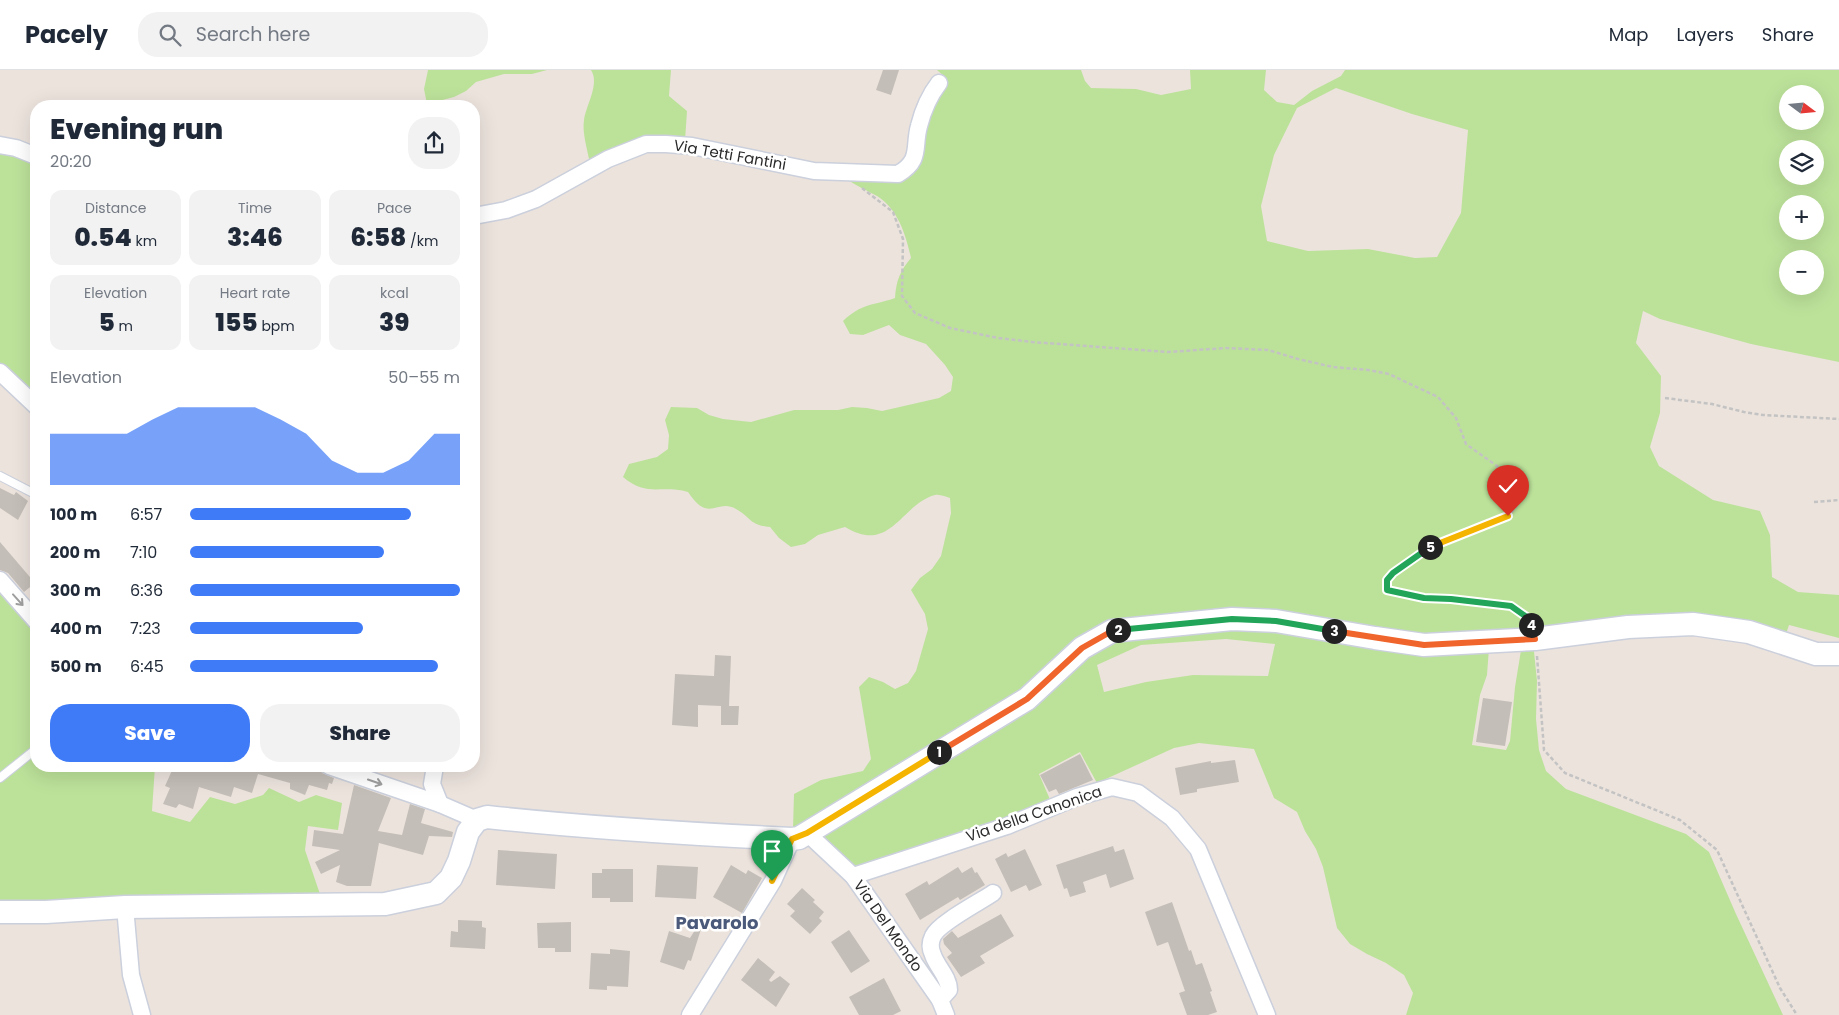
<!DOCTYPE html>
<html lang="en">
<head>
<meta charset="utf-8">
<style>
	:root { --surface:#fff; --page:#f2f2f3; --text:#1f2937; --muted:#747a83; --line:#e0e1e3; --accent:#3f7bf7 }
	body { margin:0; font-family:Poppins,sans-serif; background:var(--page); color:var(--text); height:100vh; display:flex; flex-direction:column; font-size:19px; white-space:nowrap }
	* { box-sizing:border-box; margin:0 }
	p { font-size:16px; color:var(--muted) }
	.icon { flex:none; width:28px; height:28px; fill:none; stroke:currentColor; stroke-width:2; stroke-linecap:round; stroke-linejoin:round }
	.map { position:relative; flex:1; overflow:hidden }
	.details { position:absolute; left:30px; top:30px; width:450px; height:672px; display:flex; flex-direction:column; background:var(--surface); border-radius:20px; box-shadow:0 5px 20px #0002 }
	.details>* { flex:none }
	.needle { width:32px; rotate:106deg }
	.fabs { position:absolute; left:1779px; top:15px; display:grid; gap:10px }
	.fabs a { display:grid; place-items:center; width:45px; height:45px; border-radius:50%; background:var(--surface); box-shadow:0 5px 20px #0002; font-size:25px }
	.pin { position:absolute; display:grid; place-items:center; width:42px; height:42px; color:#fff; margin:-51px -21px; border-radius:50% 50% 50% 0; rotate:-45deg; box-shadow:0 0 5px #0007 }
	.pin .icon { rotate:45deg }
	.km { position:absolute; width:25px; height:25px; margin:-12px; border-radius:50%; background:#222; color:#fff; font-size:14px; line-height:25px; text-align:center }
	.round { display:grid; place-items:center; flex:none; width:52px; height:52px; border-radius:20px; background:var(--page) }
	.head { display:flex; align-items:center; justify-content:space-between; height:85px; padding:0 20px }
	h1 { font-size:28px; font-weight:800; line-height:38px }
	.stats { display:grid; grid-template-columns:repeat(3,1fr); gap:8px; height:85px; padding:5px 20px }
	.stats div { display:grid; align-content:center; border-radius:12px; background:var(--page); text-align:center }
	.stats b { font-size:25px; font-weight:800 }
	.stats small { font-size:14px; font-weight:400 }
	.stats p { font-size:14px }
	.chart { height:140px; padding:10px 20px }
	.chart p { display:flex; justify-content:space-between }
	.chart svg { width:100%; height:90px; margin-top:5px; fill:var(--accent); opacity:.7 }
	.primary-button { display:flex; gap:10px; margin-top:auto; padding:10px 20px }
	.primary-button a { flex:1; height:58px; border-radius:20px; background:var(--accent); color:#fff; font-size:20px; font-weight:800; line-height:58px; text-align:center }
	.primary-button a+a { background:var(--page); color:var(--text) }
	ul { padding:0 20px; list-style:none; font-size:16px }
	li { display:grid; grid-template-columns:80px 60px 1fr; align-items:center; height:38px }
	li i { height:12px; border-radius:6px; background:var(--accent) }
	header { display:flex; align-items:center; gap:30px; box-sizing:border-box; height:70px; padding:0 25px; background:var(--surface); border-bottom:1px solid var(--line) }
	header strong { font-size:24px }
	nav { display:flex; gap:28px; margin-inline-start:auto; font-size:18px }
	.search { width:350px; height:45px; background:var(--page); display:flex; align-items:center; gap:12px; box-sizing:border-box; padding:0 18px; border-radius:20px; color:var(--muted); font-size:19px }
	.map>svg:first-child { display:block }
</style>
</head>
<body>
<header>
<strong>Pacely</strong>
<div class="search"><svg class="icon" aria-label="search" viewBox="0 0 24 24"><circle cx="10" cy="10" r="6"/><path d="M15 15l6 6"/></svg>Search here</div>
<nav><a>Map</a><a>Layers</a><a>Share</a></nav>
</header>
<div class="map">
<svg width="1839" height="945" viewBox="0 0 1839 945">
	<rect width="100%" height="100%" fill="#ece3dd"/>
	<g fill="#bce29a" fill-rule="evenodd">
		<polygon points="428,0 547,0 532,4 504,4 476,12 466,21 454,27 427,34 424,19"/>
		<path d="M591 0H671L669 26 687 41 685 71 589 89C587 78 582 62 584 50 586 35 600 14 591 0Z"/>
		<path d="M937 0H1081L1085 11 1091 18 1136 19 1161 25 1191 19 1190 0H1266L1264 20 1277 32 1294 35 1312 21 1341 6 1345 0H1839V292L1751 274 1660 249 1643 241 1636 273 1661 306 1660 343 1650 377 1659 396 1713 430 1760 441 1770 465 1772 507 1798 522 1839 525V568L1789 555 1786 564 1524 560 1425 565 1109 551 1021 621 802 755 793 758 794 724 821 710 863 701 871 689 859 617 869 607 883 612 895 619 908 613 916 601 928 559 925 544 911 520 920 508 932 499 941 486 951 443 950 428C946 427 940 424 935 425 901 434 891 485 845 457L818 465 805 474 791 477 779 468 770 457C749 455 752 448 736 439 717 428 709 454 688 422 660 414 648 428 623 407L629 394 657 387 668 379 669 365 665 350 671 337 697 338 709 345 723 349 751 352 794 340H838L852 337 867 338 882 341 939 328 951 321 953 307 945 295 926 274 900 265 889 255 863 265 850 264 843 251C862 233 872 236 895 228 896 211 900 201 911 188 906 165 898 139 877 126 866 120 855 115 845 108L900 110 925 59 946 8ZM1336 18 1412 44 1468 60 1461 143 1437 187 1415 188 1368 179 1308 181 1267 171 1261 136 1274 85 1297 38ZM1788 24H1815V51H1788ZM1788 79H1815V106H1788ZM1788 134H1815V161H1788ZM1788 189H1815V216H1788Z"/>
		<polygon points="0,76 36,87 36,335 0,301"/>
		<polygon points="0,516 36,557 36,696 155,696 152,741 190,752 210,727 235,734 263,725 269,718 299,732 316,725 342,733 338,760 308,756 305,780 322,830 0,838"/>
		<path d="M1199 554 1489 578 1487 605 1480 625 1472 675 1506 680 1510 671 1515 617 1522 574 1533 572 1537 611 1536 649 1539 680 1546 701 1566 719 1686 764 1709 782 1736 844 1783 945H1406L1413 923 1404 905 1386 893 1367 884 1350 874 1337 858 1323 797 1316 779 1305 761 1297 742 1274 728 1254 679 1199 673 1174 678 1097 713 1080 682 1039 704 1052 734 856 804 813 764 1113 563ZM1226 569 1275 574 1268 606 1193 605 1146 612 1104 622 1097 595 1141 575Z"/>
	</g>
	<g fill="#c4beb8">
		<polygon points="883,0 899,0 891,25 876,20"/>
		<polygon points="0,418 14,425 16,422 28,431 18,450 0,438"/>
		<polygon points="0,472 35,513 24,522 8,503 0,500"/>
		<polygon points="715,585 731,586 729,636 739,636 738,655 721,655 721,636 698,635 698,657 672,655 675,604 714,606"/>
		<polygon points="1483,628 1512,632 1505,676 1476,672"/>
		<polygon points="1080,684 1093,710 1059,724 1056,719 1049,722 1040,705"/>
		<polygon points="1235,690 1239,712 1197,719 1197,722 1180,725 1175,698 1211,691 1211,693"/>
		<polygon points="174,696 319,696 322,703 334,708 332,714 329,713 327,720 309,715 305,725 290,719 290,713 258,704 252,723 234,717 231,727 199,717 193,739 179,734 176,738 163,734 170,718 165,716"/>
		<polygon points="354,715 391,728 378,761 402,765 410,734 425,739 421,753 453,762 452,767 429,766 423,785 379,773 371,816 347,816 336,812 340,795 321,804 315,792 340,780 312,776 314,760 343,764"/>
		<polygon points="1113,776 1115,782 1124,779 1134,809 1110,818 1106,804 1083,812 1086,822 1070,827 1067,818 1064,819 1056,795"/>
		<polygon points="1025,779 1042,815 1029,821 1026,815 1011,822 995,789 1006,783 1008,787"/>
		<polygon points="498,780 557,784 555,819 496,815"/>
		<polygon points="657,795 698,797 696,829 655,827"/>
		<polygon points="731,795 746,804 748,800 762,808 742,843 713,827"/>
		<polygon points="958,797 962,803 972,797 975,803 977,802 985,815 960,830 958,827 920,850 905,824 927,811 929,815"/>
		<polygon points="602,799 633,799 633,832 610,832 610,828 592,828 592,803 602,803"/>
		<polygon points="802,818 815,830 813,832 824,842 819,848 822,851 810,864 790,846 795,841 787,834"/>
		<polygon points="1172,832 1189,881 1191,880 1196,895 1202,893 1212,921 1210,922 1217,942 1208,945 1187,945 1179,923 1185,921 1168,872 1157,876 1145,842"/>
		<polygon points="1001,844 1014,866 980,886 985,893 961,907 947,887 952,883 944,874 943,869 952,861 958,868"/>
		<polygon points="458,850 482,851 482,857 486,858 485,879 450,877 451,861 458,862"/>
		<polygon points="571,852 571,882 555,882 555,878 538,878 537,853"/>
		<polygon points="697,857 701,859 691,891 688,890 684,900 660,892 669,861 690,868"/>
		<polygon points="849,860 870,891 851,903 831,872"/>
		<polygon points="610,879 630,881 628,917 607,916 607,920 589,919 591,883 610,884"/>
		<polygon points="758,888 775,902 769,910 771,912 780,906 790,914 776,937 741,910"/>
		<polygon points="884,908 901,941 893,945 859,945 849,927"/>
	</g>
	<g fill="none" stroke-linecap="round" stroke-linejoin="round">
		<defs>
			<g id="lane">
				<polyline points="0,406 33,423"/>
				<polyline points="0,708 36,679"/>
			</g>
			<g id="street">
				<polyline points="0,75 16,78 36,86"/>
				<path d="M474 146 506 140 536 129 608 89 646 74H666L692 76 814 101 898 104C922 90 913 77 919 56 923 40 929 26 939 13"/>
				<polyline points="0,302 36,336"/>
				<polyline points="0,510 36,551"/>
				<polyline points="329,696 440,734 477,750"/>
				<polyline points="435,696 432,714 440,734"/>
				<polyline points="807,763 853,806 940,930 946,945"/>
				<polyline points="853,806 1007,756 1077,727 1112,717 1138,723 1172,748 1198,779 1267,945"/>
				<polyline points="125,837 131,905 142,945"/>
				<path d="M940 930 949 920C949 907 937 897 933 885 930 879 930 872 933 866 939 853 980 832 993 823"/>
				<polyline points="690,945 773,811 792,769"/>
			</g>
			<path id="secondary" d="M0 842H46L125 837 385 834 436 823 451 808 459 791 468 762 477 750 487 747C589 758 690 764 792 769L799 768 1027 629 1082 578 1112 561 1232 549 1276 551 1375 568 1424 575 1535 569 1628 557 1693 554 1749 562 1816 584H1839"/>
		</defs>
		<use href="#lane" stroke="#cbd0dc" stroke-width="10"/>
		<use href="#street" stroke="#cbd0dc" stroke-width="19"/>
		<use href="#secondary" stroke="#cbd0dc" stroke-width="25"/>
		<g stroke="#c3c3c3" stroke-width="2.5" stroke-dasharray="4 2.5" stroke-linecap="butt">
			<path d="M862 118 893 142 903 169 902 226 915 243 950 258 998 268 1032 272 1168 282 1226 278 1268 280 1298 289 1333 297 1368 300 1389 304 1438 327 1456 348 1466 374 1497 396 1514 422 1516 437 1508 446C1467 464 1418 475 1387 510V519L1424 528 1451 529 1511 536 1528 548 1529 551"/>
			<polyline points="1665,328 1712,334 1744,342 1763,345 1839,349"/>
			<polyline points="1814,432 1839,430"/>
			<polyline points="1537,586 1544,680 1565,703 1680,750 1717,780 1780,918 1797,945"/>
		</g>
		<use href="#lane" stroke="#fff" stroke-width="8"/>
		<use href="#street" stroke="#fff" stroke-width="16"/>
		<use href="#secondary" stroke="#fff" stroke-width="22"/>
	</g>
	<defs><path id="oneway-shaft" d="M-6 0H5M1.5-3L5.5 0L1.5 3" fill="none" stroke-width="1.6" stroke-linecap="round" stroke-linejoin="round" transform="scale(1.25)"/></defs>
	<g stroke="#9f9f9f">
		<use href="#oneway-shaft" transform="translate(18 530) rotate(48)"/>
		<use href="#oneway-shaft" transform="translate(375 712) rotate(19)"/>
	</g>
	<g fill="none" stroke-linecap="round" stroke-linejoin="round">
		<defs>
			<polyline id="split-1" points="772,811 792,769 807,763 939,682"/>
			<polyline id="split-2" points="939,682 1027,629 1082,578 1112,561 1118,560"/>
			<polyline id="split-3" points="1118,560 1232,549 1276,551 1334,561"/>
			<polyline id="split-4" points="1334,561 1424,575 1535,569 1531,555"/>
			<polyline id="split-5" points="1430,477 1393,503 1387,510 1387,520 1424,528 1451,529 1511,536 1528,548 1531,555"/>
			<polyline id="split-6" points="1430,477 1508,446"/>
		</defs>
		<use href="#split-1" stroke="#fff" stroke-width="10"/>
		<use href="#split-2" stroke="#fff" stroke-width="10"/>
		<use href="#split-3" stroke="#fff" stroke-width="10"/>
		<use href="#split-4" stroke="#fff" stroke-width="10"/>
		<use href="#split-5" stroke="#fff" stroke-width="10"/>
		<use href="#split-6" stroke="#fff" stroke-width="10"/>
		<use href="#split-1" stroke="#f5b400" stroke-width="6"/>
		<use href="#split-2" stroke="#f0652b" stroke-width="6"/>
		<use href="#split-3" stroke="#22a559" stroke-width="6"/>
		<use href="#split-4" stroke="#f0652b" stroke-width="6"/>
		<use href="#split-5" stroke="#22a559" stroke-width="6"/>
		<use href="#split-6" stroke="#f5b400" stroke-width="6"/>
	</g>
	<g text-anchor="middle" stroke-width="5" stroke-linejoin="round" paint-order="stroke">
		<g font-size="15" fill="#2a2a2a" stroke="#fff">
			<text transform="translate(730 85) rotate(10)" y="5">Via Tetti Fantini</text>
			<text transform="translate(1034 744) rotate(-19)" y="5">Via della Canonica</text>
			<text transform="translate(888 856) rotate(55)" y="5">Via Del Mondo</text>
		</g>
		<g font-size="18" font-weight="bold" fill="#4b5a7a" stroke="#fff">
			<text x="717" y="859">Pavarolo</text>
		</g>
	</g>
</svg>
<div class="fabs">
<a><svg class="needle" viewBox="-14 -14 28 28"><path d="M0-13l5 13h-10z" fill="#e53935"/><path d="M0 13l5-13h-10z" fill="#747a83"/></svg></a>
<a><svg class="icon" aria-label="layers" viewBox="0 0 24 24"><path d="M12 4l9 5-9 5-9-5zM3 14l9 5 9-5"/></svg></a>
<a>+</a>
<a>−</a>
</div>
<div class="pin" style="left:772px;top:811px;background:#1e9e55"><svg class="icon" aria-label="arrive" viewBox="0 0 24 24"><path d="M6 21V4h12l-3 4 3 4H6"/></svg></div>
<div class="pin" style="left:1508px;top:446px;background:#d93025"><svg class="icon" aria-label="check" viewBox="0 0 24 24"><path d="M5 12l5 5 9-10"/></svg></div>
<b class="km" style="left:939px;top:682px">1</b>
<b class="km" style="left:1118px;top:560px">2</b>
<b class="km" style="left:1334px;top:561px">3</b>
<b class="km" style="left:1531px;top:555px">4</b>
<b class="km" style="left:1430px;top:477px">5</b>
<section class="details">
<div class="head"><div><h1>Evening run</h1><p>20:20</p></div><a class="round"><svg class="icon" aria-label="share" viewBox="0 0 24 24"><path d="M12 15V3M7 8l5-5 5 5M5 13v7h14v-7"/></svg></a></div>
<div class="stats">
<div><p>Distance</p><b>0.54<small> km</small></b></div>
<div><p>Time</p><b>3:46</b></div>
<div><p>Pace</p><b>6:58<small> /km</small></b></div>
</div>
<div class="stats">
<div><p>Elevation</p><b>5<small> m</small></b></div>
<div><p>Heart rate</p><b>155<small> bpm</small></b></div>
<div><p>kcal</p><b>39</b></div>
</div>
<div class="chart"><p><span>Elevation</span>50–55 m</p>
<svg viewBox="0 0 160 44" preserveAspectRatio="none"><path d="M0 44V19L10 19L20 19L30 19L40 12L50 6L60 6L70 6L80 6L90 12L100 19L110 32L120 38L130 38L140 32L150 19L160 19V44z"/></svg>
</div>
<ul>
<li><b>100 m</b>6:57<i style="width:82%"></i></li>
<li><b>200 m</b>7:10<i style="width:72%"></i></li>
<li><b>300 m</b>6:36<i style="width:100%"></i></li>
<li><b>400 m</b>7:23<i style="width:64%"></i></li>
<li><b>500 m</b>6:45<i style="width:92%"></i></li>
</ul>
<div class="primary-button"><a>Save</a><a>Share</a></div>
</section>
</div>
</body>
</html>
